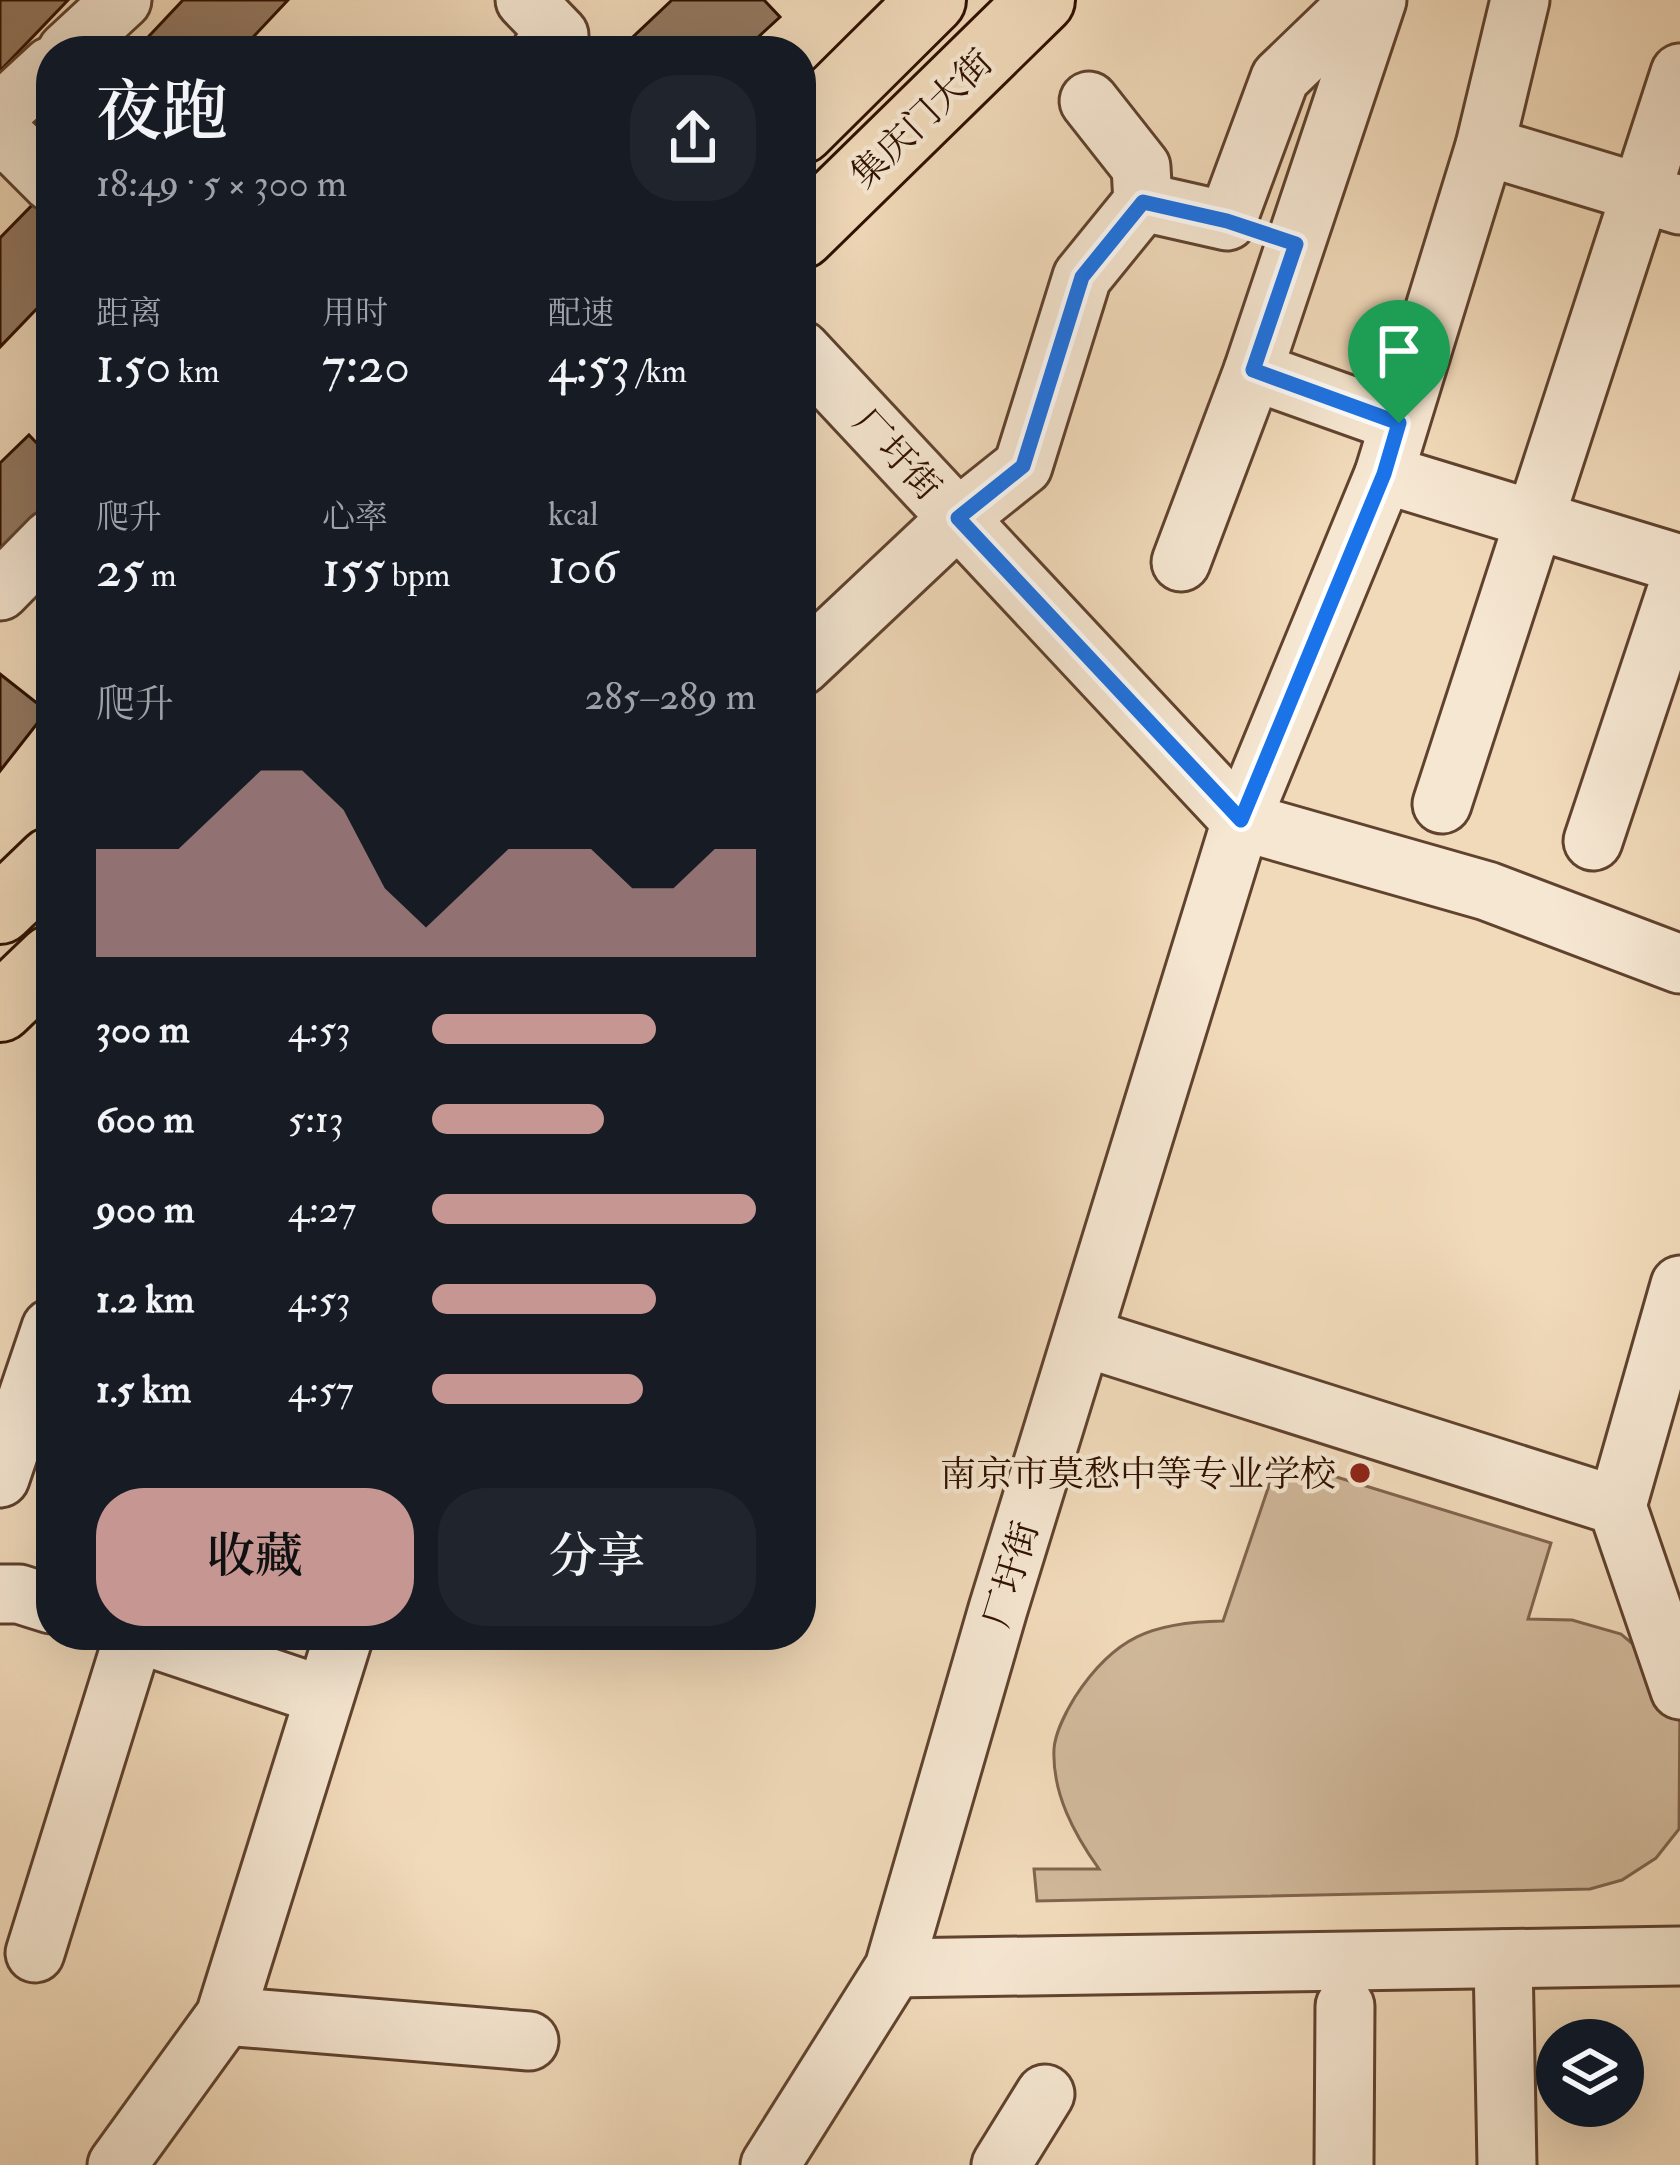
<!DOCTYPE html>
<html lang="zh">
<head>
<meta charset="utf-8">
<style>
	:root { --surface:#171b24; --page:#20242c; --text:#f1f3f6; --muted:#9ea1a6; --accent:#c59692 }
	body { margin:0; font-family:"IM FELL Double Pica","Noto Serif SC",serif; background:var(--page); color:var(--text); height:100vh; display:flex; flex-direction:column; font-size:45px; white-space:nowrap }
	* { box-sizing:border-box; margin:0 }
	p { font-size:39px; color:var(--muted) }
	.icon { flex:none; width:66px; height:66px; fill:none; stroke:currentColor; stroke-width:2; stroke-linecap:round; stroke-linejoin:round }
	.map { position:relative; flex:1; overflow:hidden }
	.drawer { position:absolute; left:36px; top:36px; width:780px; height:1614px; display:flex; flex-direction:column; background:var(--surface); border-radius:48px; box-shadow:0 12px 48px #0002 }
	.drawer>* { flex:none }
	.controls { position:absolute; left:1536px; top:2019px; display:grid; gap:24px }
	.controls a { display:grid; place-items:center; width:108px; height:108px; border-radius:50%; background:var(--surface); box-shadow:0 12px 48px #0002; font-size:60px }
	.pin { position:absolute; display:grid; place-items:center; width:102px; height:102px; color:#fff; margin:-123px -51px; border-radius:50% 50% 50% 0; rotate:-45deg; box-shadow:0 0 12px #0007 }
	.pin .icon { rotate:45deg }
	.round { display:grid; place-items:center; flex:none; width:126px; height:126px; border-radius:48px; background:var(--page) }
	.overview { display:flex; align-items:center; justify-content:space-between; height:204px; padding:0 60px }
	h1 { font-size:66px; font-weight:600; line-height:90px }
	.stats { display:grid; grid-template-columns:repeat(3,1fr); gap:18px; height:204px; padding:12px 60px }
	.stats div { display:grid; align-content:center }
	.stats b { font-size:51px; font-weight:600 }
	.stats small { font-size:33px; font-weight:400 }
	.stats p { font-size:33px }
	.chart { height:336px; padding:24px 60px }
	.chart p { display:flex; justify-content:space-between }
	.chart svg { width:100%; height:216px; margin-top:12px; fill:var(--accent); opacity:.7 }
	.primary-button { display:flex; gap:24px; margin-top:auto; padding:24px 60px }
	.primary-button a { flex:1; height:138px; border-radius:48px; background:var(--accent); color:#111; font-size:48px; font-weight:600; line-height:138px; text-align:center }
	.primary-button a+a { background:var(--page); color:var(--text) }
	ul { padding:0 60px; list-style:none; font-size:39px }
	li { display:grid; grid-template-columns:192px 144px 1fr; align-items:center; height:90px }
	li i { height:30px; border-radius:15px; background:var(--accent) }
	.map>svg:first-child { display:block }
</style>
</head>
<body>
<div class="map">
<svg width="1680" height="2165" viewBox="0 0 1680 2165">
	<rect width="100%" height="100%" fill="#f1daba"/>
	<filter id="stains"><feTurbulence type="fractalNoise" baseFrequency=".00167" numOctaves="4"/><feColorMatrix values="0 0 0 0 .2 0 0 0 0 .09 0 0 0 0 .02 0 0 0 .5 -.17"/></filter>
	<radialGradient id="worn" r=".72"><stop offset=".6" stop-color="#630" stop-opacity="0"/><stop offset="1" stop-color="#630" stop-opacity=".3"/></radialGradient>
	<path fill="#d0b89a" stroke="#80644d" stroke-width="3" d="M1278 1459 1551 1543 1528 1619 1572 1620 1621 1634 1671 1676 1680 1698 1679 1829 1656 1858 1622 1880 1590 1889 1037 1901 1034 1869H1099C1074 1834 1052 1793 1054 1749 1055 1733 1067 1710 1075 1697 1114 1637 1152 1622 1223 1621Z"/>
	<g fill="#947961" stroke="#2f1000" stroke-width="3">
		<polygon points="0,0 68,0 0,71"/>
		<polygon points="183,0 288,0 240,51 135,51"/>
		<polygon points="672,0 764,0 780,17 743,51 618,51"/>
		<polygon points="43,194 51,202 51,294 0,347 0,238"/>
		<polygon points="29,435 51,458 51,507 0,557 0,463"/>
		<polygon points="0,674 47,711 0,771"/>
	</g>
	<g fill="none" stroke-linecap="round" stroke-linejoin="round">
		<defs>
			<g id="minor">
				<polyline points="525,0 559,35 541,51"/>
				<polyline points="67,51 122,0"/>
				<polyline points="1089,101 1141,167 1143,202"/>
				<polyline points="0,113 51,66"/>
				<polyline points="0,131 51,182"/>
				<polyline points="1485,146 1680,205"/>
				<polyline points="801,350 1241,821 1487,891 1680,964"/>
				<polyline points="1253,371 1399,423"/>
				<polyline points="1384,474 1680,564"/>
				<polyline points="1181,562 1253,371 1377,0"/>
				<polyline points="0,591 51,539"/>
				<polyline points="801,666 958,518 1023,466 1082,277 1143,202 1227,221 1280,78 1361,0"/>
				<polyline points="1442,804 1680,73"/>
				<polyline points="1593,841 1680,580"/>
				<polyline points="1083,1337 1617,1506 1680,1690"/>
				<polyline points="0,1478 51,1328"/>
				<polyline points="1617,1506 1680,1285"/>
				<polyline points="0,1594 19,1594 51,1604"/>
				<polyline points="142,1635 324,1696"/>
				<polyline points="35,1953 134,1635"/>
				<polyline points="1503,1959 1507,2165"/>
				<polyline points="894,1968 1680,1956"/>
				<polyline points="225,2016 529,2041"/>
				<polyline points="117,2165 225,2016 344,1635"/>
				<polyline points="770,2165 894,1968 998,1609 1241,821 1384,474 1485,146 1520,0"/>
				<polyline points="1001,2165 1045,2094"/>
				<polyline points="1344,2165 1345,2006"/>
			</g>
			<g id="major">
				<polyline points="801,130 932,0"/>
				<polyline points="801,235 1041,0"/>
				<polyline points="0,910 51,861"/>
				<polyline points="0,1008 51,959"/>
			</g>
		</defs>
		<use href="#minor" stroke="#60422e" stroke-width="63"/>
		<use href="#major" stroke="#2f1000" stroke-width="72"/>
		<use href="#minor" stroke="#f6e7d2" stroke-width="57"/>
		<use href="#major" stroke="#f1daba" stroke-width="66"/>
	</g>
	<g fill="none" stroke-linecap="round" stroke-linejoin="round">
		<defs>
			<polygon id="route" points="1143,202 1227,221 1296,244 1253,370 1399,423 1384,474 1241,820 958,518 1023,466 1082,277"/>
		</defs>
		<use href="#route" stroke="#fff" stroke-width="24"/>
		<use href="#route" stroke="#1a73e8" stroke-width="15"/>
	</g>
	<circle fill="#8f2418" stroke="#f6e7d2" stroke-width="4.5" cx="1360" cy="1473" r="12"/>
	<g text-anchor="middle" stroke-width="9" stroke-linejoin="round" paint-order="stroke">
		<g font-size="36" fill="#2f1000" stroke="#f6e7d2">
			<text transform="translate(921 118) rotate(-44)" y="13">集庆门大街</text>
			<text transform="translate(898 454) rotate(47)" y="13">厂圩街</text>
			<text transform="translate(1010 1574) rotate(-73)" y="13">厂圩街</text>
		</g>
		<g font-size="36" fill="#2f1000" stroke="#f6e7d2" text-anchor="end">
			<text x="1336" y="1486">南京市莫愁中等专业学校</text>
		</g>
	</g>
	<rect width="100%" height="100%" filter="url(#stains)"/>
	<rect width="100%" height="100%" fill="url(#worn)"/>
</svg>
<div class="controls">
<a><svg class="icon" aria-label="layers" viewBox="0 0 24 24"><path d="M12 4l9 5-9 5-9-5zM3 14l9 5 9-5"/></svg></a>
</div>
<div class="pin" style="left:1399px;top:423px;background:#1e9e55"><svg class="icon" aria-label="arrive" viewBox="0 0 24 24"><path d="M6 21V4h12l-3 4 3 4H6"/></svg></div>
<section class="drawer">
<div class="overview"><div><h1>夜跑</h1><p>18:49 · 5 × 300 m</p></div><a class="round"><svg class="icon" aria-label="share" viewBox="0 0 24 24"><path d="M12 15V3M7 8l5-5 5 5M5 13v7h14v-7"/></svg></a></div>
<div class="stats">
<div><p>距离</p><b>1.50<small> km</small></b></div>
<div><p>用时</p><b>7:20</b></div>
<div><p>配速</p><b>4:53<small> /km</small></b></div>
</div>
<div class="stats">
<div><p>爬升</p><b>25<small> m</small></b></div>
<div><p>心率</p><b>155<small> bpm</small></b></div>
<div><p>kcal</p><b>106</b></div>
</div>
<div class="chart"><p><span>爬升</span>285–289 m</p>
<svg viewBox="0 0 160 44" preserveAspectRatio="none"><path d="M0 44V22L10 22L20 22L30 14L40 6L50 6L60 14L70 30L80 38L90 30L100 22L110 22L120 22L130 30L140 30L150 22L160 22V44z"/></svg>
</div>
<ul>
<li><b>300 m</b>4:53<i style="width:69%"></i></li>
<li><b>600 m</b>5:13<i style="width:53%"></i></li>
<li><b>900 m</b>4:27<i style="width:100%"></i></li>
<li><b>1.2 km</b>4:53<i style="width:69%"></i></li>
<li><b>1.5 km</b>4:57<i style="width:65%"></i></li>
</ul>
<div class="primary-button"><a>收藏</a><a>分享</a></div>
</section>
</div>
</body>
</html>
